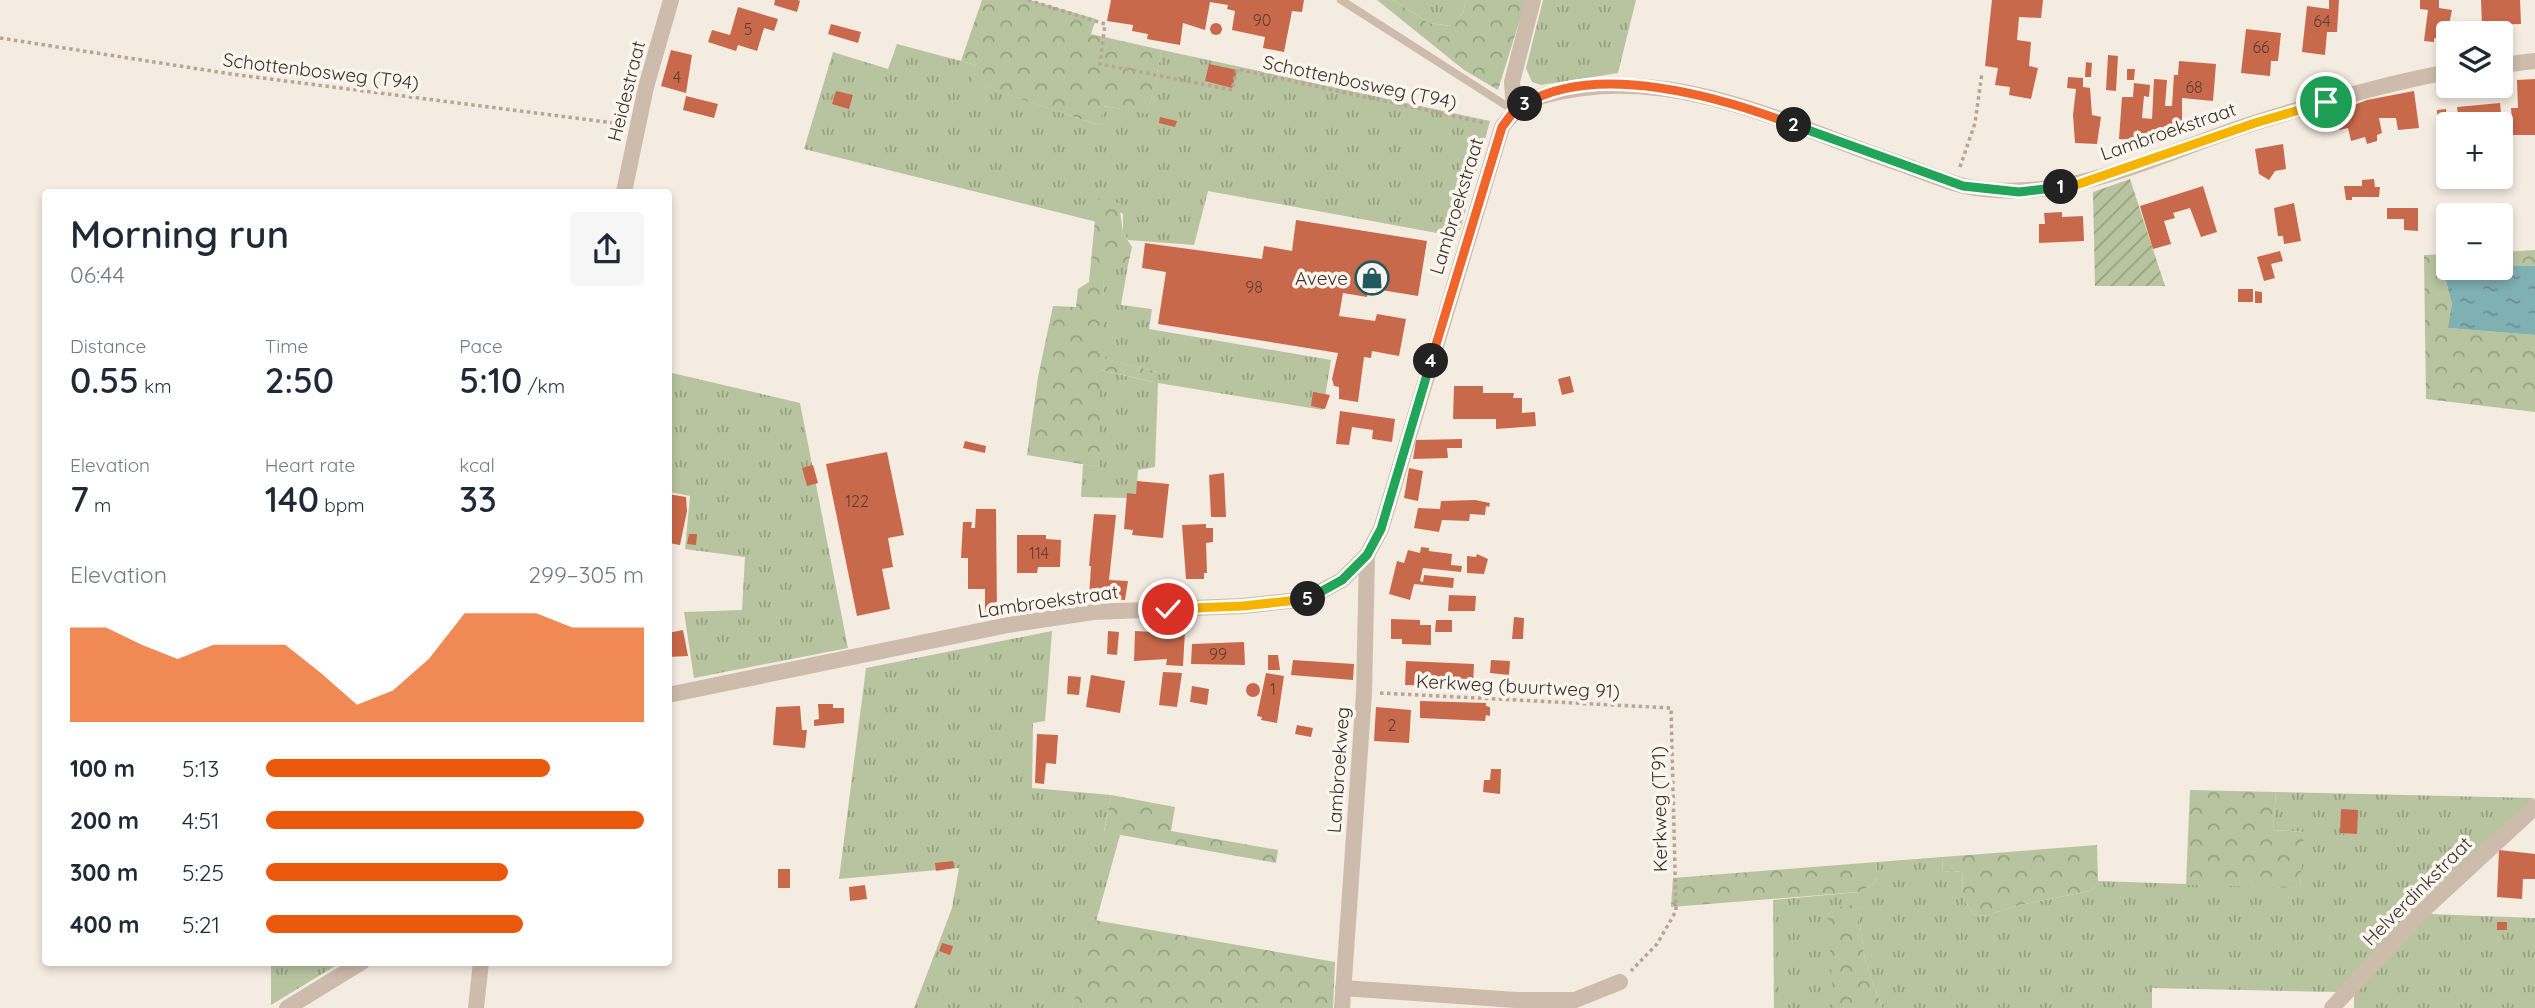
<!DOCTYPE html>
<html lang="en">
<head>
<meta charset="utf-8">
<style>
	:root { --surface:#fff; --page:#f6f6f7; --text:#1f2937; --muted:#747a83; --accent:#ea580c }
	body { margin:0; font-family:Quicksand,sans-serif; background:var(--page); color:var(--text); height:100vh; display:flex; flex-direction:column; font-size:26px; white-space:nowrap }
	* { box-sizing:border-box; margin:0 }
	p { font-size:23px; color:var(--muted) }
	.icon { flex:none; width:38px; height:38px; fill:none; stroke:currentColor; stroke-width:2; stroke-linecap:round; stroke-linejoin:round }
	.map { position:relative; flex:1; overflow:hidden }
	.details { position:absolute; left:42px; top:189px; width:630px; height:777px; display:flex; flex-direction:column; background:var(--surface); border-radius:7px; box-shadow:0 4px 10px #0003 }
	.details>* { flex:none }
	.fabs { position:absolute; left:2436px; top:21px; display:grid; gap:14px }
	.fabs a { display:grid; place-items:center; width:77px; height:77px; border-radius:7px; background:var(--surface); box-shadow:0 4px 10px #0003; font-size:35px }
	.pin { position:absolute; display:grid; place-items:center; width:60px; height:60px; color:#fff; margin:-30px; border:4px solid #fff; border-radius:50%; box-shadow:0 2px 7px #0007 }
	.km { position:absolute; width:35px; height:35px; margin:-18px; border-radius:50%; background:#222; color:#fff; font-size:19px; line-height:35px; text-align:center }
	.round { display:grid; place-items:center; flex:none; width:74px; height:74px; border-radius:7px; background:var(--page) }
	.headline { display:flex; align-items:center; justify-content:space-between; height:119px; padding:0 28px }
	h1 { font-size:38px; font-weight:600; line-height:52px }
	.figures { display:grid; grid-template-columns:repeat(3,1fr); gap:10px; height:119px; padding:7px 28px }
	.figures div { display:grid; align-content:center }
	.figures b { font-size:35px; font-weight:600 }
	.figures small { font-size:19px; font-weight:400 }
	.figures p { font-size:19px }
	.chart { height:196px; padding:14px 28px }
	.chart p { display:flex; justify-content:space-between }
	.chart svg { width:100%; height:126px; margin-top:7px; fill:var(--accent); opacity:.7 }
	ul { padding:0 28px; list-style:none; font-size:23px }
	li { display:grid; grid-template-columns:112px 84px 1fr; align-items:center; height:52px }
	li i { height:18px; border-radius:9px; background:var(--accent) }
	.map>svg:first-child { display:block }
</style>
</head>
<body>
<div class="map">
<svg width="2535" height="1008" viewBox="0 0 2535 1008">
	<defs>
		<pattern id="grass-tufts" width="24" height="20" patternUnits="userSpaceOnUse" patternTransform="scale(1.75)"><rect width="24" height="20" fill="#b8c4a0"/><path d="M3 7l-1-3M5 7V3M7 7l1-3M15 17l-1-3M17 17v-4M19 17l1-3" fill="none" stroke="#97a083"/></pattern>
		<pattern id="forest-crowns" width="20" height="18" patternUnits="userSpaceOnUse" patternTransform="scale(1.75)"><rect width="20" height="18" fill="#b8c4a0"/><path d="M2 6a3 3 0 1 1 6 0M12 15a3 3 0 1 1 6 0" fill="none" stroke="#97a083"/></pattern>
		<pattern id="garden-furrows" width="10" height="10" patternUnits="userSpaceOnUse" patternTransform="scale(1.75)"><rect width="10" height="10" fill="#b8c4a0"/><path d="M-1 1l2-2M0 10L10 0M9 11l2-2" fill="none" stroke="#97a083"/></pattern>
		<pattern id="water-ripples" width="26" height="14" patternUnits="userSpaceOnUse" patternTransform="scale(1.75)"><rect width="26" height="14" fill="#7fb0b2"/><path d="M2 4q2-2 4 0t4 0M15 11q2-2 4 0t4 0" fill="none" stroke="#699091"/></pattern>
	</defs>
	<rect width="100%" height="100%" fill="#f4ebe1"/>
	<g fill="url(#grass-tufts)">
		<polygon points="1393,0 1466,0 1463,13 1451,26 1429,23"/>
		<polygon points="1543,0 1636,0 1618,73 1541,85 1532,82 1526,68"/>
		<polygon points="897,44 976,65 972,82 1098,125 1103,106 1148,113 1162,50 1490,121 1460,230 1448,235 1208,191 1194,245 1128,240 1123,233 1123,214 1098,200 1097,222 804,149 833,52 888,69"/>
		<polygon points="1104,264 1128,265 1121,305 1152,309 1149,329 1331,360 1323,410 1158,383 1155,467 1138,470 1136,498 1081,497 1083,464 1100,467 1100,370 1153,382 1157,372 1102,358"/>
		<polygon points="668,372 800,403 848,648 694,678 684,612 742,610 745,557 685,549 690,496 669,492"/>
		<polygon points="1052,631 1045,721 1033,723 1032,788 1111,795 1104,831 1120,835 1072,1008 914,1008 952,908 959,868 839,879 866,668"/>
		<polygon points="2276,792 2534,798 2420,902 2337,992 2152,988 2152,1008 1882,1008 1865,960 1857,905 1834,1008 1774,1008 1773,900 1859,892 1875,883 1877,862 1942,857 1943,871 1963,872 1962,896 1973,914 1984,916 2020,905 2090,891 2098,881 2300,888 2303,832 2273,830"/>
		<polygon points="2429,914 2535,918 2535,1008 2354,1008 2354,994"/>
		<polygon points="271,963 271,962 340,963 271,1005"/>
	</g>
	<g fill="url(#forest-crowns)">
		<polygon points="982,0 1030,0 1096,19 1091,34 1162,50 1148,114 1104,106 1098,125 971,82 976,65 961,61"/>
		<polygon points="1377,0 1393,0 1429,23 1450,26 1463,13 1466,0 1526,0 1498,90 1464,70"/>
		<polygon points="1097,199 1119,203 1123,233 1132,247 1128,265 1104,265 1103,358 1157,372 1154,382 1100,370 1100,467 1027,455 1038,377 1053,306 1076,307 1078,289 1089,282"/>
		<polygon points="2535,250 2535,266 2501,265 2501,252"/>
		<polygon points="2448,254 2448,266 2444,273 2452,304 2449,328 2535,335 2535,412 2426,399 2424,255"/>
		<polygon points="2190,790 2276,792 2273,830 2304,832 2300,888 2186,885"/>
		<polygon points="1111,795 1175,807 1171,831 1278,850 1276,863 1104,832"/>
		<polygon points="2097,845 2098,881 2090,891 2020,905 1984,916 1973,914 1962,896 1963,872 1943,871 1942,857"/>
		<polygon points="1877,862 1875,883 1859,892 1671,907 1673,878"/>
		<polygon points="1857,904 1865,960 1882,1008 1834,1008 1827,909"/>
		<polygon points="1094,920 1335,962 1333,1008 1072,1008"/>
	</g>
	<polygon fill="url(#garden-furrows)" points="2130,179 2165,286 2095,286 2093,192"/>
	<polygon fill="url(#water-ripples)" points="2501,265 2535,266 2535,335 2448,328 2452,304 2444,273 2448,266 2501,268"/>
	<g fill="#c8694b">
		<polygon points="775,0 798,0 800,1 797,12 774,5"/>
		<polygon points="1111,0 1304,0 1302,12 1292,11 1284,52 1263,48 1265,37 1232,30 1235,11 1227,9 1228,5 1210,2 1205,30 1183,23 1180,45 1147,39 1148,34 1132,31 1133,25 1107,21"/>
		<polygon points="1992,0 2043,0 2041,18 2019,17 2017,40 2031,42 2029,66 2038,68 2031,99 2009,95 2010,87 1995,85 1998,68 1985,66"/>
		<polygon points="2329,0 2339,0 2337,32 2327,32 2325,55 2302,52 2307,6 2329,9"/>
		<polygon points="2420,0 2439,0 2439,8 2452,10 2446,39 2434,38 2434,42 2424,41 2428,10 2420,9"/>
		<polygon points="2481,0 2520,0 2521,24 2482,25"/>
		<polygon points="738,7 778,19 774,31 764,28 757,51 738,45 736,51 708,42 712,30 730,35"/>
		<circle cx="1216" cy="29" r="6"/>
		<polygon points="831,24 861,32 858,43 828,34"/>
		<polygon points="2246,29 2281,33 2278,61 2271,61 2270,76 2241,73"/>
		<polygon points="671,50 692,55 686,93 661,86"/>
		<polygon points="2108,55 2118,56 2116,91 2106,90"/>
		<polygon points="2179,61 2216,64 2213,101 2182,98 2182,128 2164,126 2163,134 2144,133 2143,141 2119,139 2122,97 2133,97 2134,83 2150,85 2149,97 2144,96 2142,118 2152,119 2154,79 2167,80 2165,106 2172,106 2174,75 2178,75"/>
		<polygon points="2086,62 2092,63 2091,77 2085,77"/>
		<polygon points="1209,64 1237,70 1232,88 1205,81"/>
		<polygon points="2127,69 2135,69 2134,80 2127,80"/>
		<polygon points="2068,77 2083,78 2083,87 2090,88 2092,115 2101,117 2097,144 2075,143 2073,115 2076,89 2067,88"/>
		<polygon points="2535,79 2535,135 2513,135 2511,108 2518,108 2517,80"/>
		<polygon points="836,91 853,95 849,109 832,104"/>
		<polygon points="2414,91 2419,128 2398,130 2396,118 2379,118 2382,133 2377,135 2377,141 2367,144 2365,137 2351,141 2348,128 2339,130 2336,112 2367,100"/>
		<polygon points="686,96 718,104 714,118 683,110"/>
		<polygon points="2500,103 2502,124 2459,124 2457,107"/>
		<polygon points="2446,109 2447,123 2438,124 2437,110"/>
		<polygon points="1160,117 1177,121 1175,127 1159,123"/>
		<polygon points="2283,144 2286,169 2275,171 2269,180 2259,174 2255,149"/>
		<polygon points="2374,179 2375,187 2380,187 2379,197 2352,197 2352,200 2346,200 2344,186 2362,186 2362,180"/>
		<polygon points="2203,186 2217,232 2201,237 2190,208 2173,213 2175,218 2164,221 2171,244 2153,249 2140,206"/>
		<polygon points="2294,203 2301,241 2284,244 2283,236 2278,236 2274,208"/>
		<polygon points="2387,208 2418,208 2418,231 2404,230 2404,219 2387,219"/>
		<polygon points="2062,212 2062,217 2083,216 2084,241 2039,243 2039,224 2045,224 2044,213"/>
		<polygon points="1296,220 1427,241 1418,296 1369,288 1367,297 1343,293 1339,316 1375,321 1377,314 1406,319 1399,356 1372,351 1371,358 1364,357 1358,402 1339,399 1339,387 1334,386 1332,379 1338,353 1158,324 1166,272 1142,268 1145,243 1262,259 1264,246 1292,251"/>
		<polygon points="2280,251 2283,261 2271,264 2275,278 2264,281 2257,257"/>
		<rect x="2238" y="289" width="15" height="13"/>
		<polygon points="2255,291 2262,292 2262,303 2255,303"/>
		<polygon points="1570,376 1574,392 1562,395 1558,379"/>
		<polygon points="1454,386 1483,386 1483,393 1514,393 1513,398 1522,398 1522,413 1535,412 1536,426 1496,429 1496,419 1453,419"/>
		<polygon points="1313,392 1330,395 1325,409 1311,406"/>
		<polygon points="1340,411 1395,419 1392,442 1372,439 1373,430 1352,427 1349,445 1336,444"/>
		<polygon points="1462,439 1462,448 1447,448 1448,458 1413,459 1416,440"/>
		<polygon points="965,441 986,446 985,453 963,448"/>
		<polygon points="887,452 904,535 888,538 893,567 882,569 890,609 857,616 826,464"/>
		<polygon points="813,465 818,483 807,486 802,468"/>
		<polygon points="1409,468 1423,471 1418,501 1404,498"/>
		<polygon points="1224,473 1226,517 1211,517 1209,475"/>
		<polygon points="1137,481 1169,484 1163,538 1132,535 1133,530 1124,529 1127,493 1136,494"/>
		<polygon points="668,494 686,497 687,511 680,545 668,543"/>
		<polygon points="1441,501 1475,500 1490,503 1489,507 1486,506 1485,515 1470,514 1469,521 1442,520 1439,532 1414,528 1418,508 1440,509"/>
		<polygon points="976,509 996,509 997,615 985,615 985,589 968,589 968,558 961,558 963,522 972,522 971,528 975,528"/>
		<polygon points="1094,514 1116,515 1109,580 1128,581 1125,600 1089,598 1091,566 1089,566"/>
		<polygon points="1206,524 1206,528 1213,528 1213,542 1206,543 1207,573 1204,573 1204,579 1186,579 1182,525"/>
		<polygon points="689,534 697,534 696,545 687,544"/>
		<polygon points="1017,535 1046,535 1046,539 1061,540 1060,567 1038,567 1037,573 1017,573"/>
		<polygon points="1421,547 1429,548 1429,551 1452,554 1451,565 1462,566 1461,572 1423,568 1420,581 1423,582 1424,575 1454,578 1453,588 1414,584 1410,600 1389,594 1397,561 1404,563 1408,550 1420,553"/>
		<polygon points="1477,554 1488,559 1484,574 1467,573 1467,556 1476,557"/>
		<polygon points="1449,595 1476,596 1475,611 1448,611"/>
		<polygon points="1514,617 1524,618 1523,639 1512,639"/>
		<polygon points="1391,619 1420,620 1420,625 1431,625 1431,645 1402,644 1402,639 1391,639"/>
		<polygon points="1436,620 1452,620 1452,632 1435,632"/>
		<polygon points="1169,629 1185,631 1183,666 1166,665 1167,659 1134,661 1135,631 1169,633"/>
		<polygon points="683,630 688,656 668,657 668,633"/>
		<polygon points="1108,631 1119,632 1117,655 1107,654"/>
		<polygon points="1244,642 1245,665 1191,664 1192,644"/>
		<polygon points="1268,655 1278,655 1280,670 1268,670"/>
		<polygon points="1293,660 1354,664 1353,680 1291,675"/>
		<polygon points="1491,660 1510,661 1509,675 1490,673"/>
		<polygon points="1406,661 1474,664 1473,687 1405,685"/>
		<polygon points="1163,672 1182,673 1177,707 1159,705"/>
		<polygon points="1266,673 1284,676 1277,723 1261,720 1262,717 1257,716"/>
		<polygon points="1091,675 1125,681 1120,713 1086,707"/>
		<polygon points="1068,676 1081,677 1079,695 1067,694"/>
		<circle cx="1253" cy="690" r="7"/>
		<polygon points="1192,686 1209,689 1207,705 1190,702"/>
		<polygon points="1420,701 1486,703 1486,706 1490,707 1490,716 1486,715 1485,721 1420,718"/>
		<polygon points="818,704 833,704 833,708 844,708 844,723 814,726 814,720 819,719"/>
		<polygon points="800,706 802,730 807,730 805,748 773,745 776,707"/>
		<polygon points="1376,707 1411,710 1409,743 1374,741"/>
		<polygon points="1297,725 1313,728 1311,737 1295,734"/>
		<polygon points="1037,734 1058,735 1056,764 1046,763 1044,784 1035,783"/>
		<polygon points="1491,769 1501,769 1500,794 1483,792 1484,780 1490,780"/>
		<polygon points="2341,809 2358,810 2357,834 2340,833"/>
		<polygon points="2499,850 2535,854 2535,879 2523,879 2522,899 2497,897"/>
		<polygon points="953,861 954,868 936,871 935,863"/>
		<rect x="778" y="869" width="12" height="19"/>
		<polygon points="865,885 867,899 850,901 849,887"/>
		<rect x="2497" y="922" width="10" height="8"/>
		<polygon points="942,943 953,946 950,955 939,951"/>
	</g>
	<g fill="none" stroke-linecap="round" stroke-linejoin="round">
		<g stroke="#b9a596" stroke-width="3.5" stroke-dasharray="3.5 3.5" stroke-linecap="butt">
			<polyline points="1028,0 1105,24 1100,64 1232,90 1237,69 1485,123"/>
			<polyline points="0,38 231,74 622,124"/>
			<polyline points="1960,167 1975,123 1982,73"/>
			<polyline points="1380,693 1671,708 1676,911 1657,944 1631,971"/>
		</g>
		<polyline stroke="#cdbbac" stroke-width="8" points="1341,0 1513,110"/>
		<g stroke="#cdbbac" stroke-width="16">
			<polyline points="2501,65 2535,61"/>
			<polyline points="1514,111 1512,82 1533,0"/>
			<polyline points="624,192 646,87 671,0"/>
			<path d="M668 695 1008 625 1093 612 1243 606 1307 599 1342 580 1367 555 1381 529 1502 127C1525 96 1547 93 1584 88 1696 74 1800 130 1904 165 1923 172 1944 181 1964 186 2065 207 2160 153 2254 123 2318 103 2383 84 2448 72"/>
			<polyline points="1343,988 1516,1000 1575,1000 1620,982"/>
			<polyline points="287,1008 362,962"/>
			<polyline points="476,1008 481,962"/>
			<polyline points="1342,1008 1364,693 1367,555"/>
			<polyline points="2332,1008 2418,915 2535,807"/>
		</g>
	</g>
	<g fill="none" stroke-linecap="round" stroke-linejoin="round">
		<defs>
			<polyline id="split-1" points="2061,187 2076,185 2255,123 2326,102"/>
			<polyline id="split-2" points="1794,125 1963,186 2019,192 2061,187"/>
			<path id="split-3" d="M1525 104C1597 61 1721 97 1794 125"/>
			<polyline id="split-4" points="1431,361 1502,127 1514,111 1525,104"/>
			<polyline id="split-5" points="1308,599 1342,580 1367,555 1381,529 1431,361"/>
			<polyline id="split-6" points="1168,609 1243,606 1308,599"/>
		</defs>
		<use href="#split-1" stroke="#fff" stroke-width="14"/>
		<use href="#split-2" stroke="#fff" stroke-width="14"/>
		<use href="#split-3" stroke="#fff" stroke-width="14"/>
		<use href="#split-4" stroke="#fff" stroke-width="14"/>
		<use href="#split-5" stroke="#fff" stroke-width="14"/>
		<use href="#split-6" stroke="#fff" stroke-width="14"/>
		<use href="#split-1" stroke="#f5b400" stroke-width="9"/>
		<use href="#split-2" stroke="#22a559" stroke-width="9"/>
		<use href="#split-3" stroke="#f0652b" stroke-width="9"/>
		<use href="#split-4" stroke="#f0652b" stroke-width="9"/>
		<use href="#split-5" stroke="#22a559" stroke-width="9"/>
		<use href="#split-6" stroke="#f5b400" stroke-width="9"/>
	</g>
	<defs>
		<symbol id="shop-ring" viewBox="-11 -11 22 22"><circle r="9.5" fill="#fbf5ee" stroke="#1f5a5e" stroke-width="1.5"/><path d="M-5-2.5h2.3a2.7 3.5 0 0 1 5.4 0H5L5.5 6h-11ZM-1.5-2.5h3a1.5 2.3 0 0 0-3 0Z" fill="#1f5a5e"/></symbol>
	</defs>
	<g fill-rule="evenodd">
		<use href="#shop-ring" x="1353" y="259" width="38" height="38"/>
	</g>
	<g text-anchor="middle" stroke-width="7" stroke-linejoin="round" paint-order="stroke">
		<g font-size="16" fill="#5e3e33">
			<text x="1262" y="26">90</text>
			<text x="2322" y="27">64</text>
			<text x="748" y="35">5</text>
			<text x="2261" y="53">66</text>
			<text x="677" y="83">4</text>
			<text x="2194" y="93">68</text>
			<text x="1254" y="293">98</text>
			<text x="857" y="507">122</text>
			<text x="1039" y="559">114</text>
			<text x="1218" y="660">99</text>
			<text x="1273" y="695">1</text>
			<text x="1392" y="731">2</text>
		</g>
		<g font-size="19" fill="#3b302b" stroke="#fbf5ee">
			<text transform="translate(321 71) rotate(7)" y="7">Schottenbosweg (T94)</text>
			<text transform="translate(1360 82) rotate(12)" y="7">Schottenbosweg (T94)</text>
			<text transform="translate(626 91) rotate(-76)" y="7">Heidestraat</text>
			<text transform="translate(2168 131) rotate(-19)" y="7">Lambroekstraat</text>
			<text transform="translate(1456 206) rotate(-73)" y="7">Lambroekstraat</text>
			<text transform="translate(1048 601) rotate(-8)" y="7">Lambroekstraat</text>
			<text transform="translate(1518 686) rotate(3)" y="7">Kerkweg (buurtweg 91)</text>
			<text transform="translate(1338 770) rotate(-86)" y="7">Lambroekweg</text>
			<text transform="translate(1659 809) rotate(-91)" y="7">Kerkweg (T91)</text>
			<text transform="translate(2417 891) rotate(-45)" y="7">Helverdinkstraat</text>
		</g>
		<g font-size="19" fill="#3b302b" stroke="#fbf5ee" text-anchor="end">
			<text x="1348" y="285">Aveve</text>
		</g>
	</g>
</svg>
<div class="fabs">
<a><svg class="icon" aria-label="layers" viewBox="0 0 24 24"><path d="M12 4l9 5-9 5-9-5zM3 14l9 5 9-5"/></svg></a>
<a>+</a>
<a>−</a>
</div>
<div class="pin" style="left:2326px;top:102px;background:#1e9e55"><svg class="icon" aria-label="arrive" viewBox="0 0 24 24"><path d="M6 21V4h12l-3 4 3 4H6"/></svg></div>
<div class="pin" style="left:1168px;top:609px;background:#d93025"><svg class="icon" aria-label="check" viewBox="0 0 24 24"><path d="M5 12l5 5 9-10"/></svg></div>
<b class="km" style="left:2061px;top:187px">1</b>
<b class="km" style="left:1794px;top:125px">2</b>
<b class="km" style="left:1525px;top:104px">3</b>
<b class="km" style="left:1431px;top:361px">4</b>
<b class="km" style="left:1308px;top:599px">5</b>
<section class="details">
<div class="headline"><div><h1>Morning run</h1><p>06:44</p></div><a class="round"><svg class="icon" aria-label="share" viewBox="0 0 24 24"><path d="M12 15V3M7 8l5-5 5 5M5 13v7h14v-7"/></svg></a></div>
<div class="figures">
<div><p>Distance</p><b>0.55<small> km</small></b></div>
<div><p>Time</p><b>2:50</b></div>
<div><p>Pace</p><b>5:10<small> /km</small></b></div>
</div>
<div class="figures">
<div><p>Elevation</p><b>7<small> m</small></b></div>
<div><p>Heart rate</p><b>140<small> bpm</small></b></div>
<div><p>kcal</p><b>33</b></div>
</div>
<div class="chart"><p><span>Elevation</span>299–305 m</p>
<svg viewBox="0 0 160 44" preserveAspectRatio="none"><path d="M0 44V11L10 11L20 17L30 22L40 17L50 17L60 17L70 27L80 38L90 33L100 22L110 6L120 6L130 6L140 11L150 11L160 11V44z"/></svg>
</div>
<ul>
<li><b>100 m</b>5:13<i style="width:75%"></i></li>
<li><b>200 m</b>4:51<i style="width:100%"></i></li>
<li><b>300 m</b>5:25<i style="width:64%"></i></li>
<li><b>400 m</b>5:21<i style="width:68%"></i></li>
</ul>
</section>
</div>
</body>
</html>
